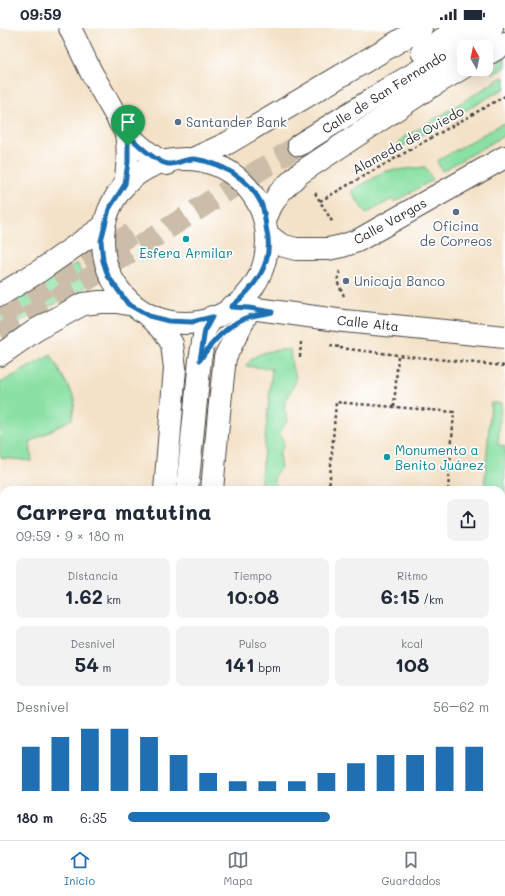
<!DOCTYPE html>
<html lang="es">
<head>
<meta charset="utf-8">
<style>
	:root { --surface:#fff; --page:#f2f2f3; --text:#1f2937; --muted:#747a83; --line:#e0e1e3; --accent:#1f6fb2 }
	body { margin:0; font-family:Mali,sans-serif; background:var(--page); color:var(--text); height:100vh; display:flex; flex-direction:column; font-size:15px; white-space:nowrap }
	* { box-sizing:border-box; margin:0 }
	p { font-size:13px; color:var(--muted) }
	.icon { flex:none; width:22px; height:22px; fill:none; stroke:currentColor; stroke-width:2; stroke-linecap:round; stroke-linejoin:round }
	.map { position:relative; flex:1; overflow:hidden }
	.details { position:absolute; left:0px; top:458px; width:505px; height:354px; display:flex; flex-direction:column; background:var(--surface); border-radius:12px 12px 0 0; box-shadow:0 4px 16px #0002 }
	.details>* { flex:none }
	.needle { width:26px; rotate:351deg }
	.controls { position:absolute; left:457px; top:12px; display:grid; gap:8px }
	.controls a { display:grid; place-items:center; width:36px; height:36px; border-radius:8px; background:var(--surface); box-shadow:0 4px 16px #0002; font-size:20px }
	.pin { position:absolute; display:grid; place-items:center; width:34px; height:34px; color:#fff; margin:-41px -17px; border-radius:50% 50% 50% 0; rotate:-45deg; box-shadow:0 0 4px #0007 }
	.pin .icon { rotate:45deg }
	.round { display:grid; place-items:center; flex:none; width:42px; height:42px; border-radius:8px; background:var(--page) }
	.headline { display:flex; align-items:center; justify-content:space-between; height:68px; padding:0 16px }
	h1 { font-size:22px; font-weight:700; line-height:30px }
	.metrics { display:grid; grid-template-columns:repeat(3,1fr); gap:6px; height:68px; padding:4px 16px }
	.metrics div { display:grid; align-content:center; border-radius:8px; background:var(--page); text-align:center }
	.metrics b { font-size:20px; font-weight:700 }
	.metrics small { font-size:11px; font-weight:400 }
	.metrics p { font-size:11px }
	.chart { height:112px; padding:8px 16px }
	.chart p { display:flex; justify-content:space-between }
	.chart svg { width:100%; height:72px; margin-top:4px; stroke:var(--accent); stroke-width:6 }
	ul { padding:0 16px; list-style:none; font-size:13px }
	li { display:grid; grid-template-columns:64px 48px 1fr; align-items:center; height:30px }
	li i { height:10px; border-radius:5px; background:var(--accent) }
	.status { display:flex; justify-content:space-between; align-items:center; height:28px; padding:0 20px; background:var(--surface); direction:ltr }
	.status svg { height:11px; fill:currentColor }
	.tabs { display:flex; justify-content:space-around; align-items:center; height:56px; border-top:1px solid var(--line); background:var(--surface); font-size:11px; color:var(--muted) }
	.tabs a { display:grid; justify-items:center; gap:2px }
	.tabs .current { color:var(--accent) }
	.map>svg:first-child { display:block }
</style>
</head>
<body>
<div class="status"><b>09:59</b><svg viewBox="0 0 49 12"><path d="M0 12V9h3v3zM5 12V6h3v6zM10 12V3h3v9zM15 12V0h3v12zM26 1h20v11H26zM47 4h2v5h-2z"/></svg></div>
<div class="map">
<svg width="505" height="812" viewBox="0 0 505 812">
	<rect width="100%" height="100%" fill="#fff"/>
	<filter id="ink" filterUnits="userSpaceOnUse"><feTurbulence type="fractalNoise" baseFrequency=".025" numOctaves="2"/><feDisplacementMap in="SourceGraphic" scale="8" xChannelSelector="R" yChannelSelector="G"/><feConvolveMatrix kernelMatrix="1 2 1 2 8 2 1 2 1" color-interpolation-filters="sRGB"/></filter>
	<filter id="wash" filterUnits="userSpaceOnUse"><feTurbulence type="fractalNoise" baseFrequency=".012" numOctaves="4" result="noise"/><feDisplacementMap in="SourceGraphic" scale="16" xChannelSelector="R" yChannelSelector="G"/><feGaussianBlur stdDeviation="0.9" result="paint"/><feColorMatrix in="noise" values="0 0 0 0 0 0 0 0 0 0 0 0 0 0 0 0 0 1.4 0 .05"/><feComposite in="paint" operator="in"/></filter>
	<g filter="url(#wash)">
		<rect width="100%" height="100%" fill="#f4e2c8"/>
		<g fill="#8ae0a4" stroke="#5a8668">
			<polygon points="505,24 505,40 492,46 491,45"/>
			<polygon points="505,49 505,60 399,120 397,116 407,106 412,105 493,55 495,53"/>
			<polygon points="503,95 505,99 505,107 442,143 437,133"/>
			<polygon points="425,139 433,152 394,174 392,171 366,186 351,163 386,143"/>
			<polygon points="77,235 88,258 0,305 0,279"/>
			<path d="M290 321 292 339 295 345 296 353 285 375 284 381 288 392 280 403 284 417 279 426 281 440 276 445 274 452 279 462H260L272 341 246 338C256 322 274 323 290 321Z"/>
			<polygon points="51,327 75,371 72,391 30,414 32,433 2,430 0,427 0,355"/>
			<polygon points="491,375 501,375 498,417 505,418 505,465 501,464 501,462 484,462"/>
			<polygon points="501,513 505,513 505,537 501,577"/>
			<polygon points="0,614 4,615 4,638 0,680"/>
			<polygon points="501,728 505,733 505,812 188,812 189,808 501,808"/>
		</g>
	</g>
	<g filter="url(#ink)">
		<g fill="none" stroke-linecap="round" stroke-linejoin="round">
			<g stroke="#ccbda9" stroke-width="22" stroke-dasharray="22 11" stroke-linecap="butt">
				<polyline points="0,287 134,204"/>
				<polyline points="0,307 299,117"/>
			</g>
			<defs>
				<g id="minor">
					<polyline points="268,207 281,217 296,221 328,221 342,218 357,213 505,129"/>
					<polyline points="231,279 249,280 344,293 505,309"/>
					<polyline points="212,462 219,385 225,329 245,290"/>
					<polyline points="0,601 4,601"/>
					<polyline points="0,787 4,788"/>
				</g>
				<g id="major">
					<polyline points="70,0 91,44 126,105 141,119 154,129 167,136"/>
					<polyline points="422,24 460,0"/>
					<polyline points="486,27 505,16"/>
					<polyline points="299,117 398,55 492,0"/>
					<circle cx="185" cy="213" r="82"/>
					<polyline points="193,131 228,115 421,0"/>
					<path d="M125 156C128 139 129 123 126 105"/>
					<polyline points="265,192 271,178 280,164 300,145 427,61 464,39"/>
					<polyline points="0,267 41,242 104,198"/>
					<polyline points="149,288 165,304 172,316 175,340 165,462"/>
					<polyline points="0,327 36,302 83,276 100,274 117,274 128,276"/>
					<polyline points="187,462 200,332 205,302 212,289"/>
					<polyline points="130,812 130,808"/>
					<polyline points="153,812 154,808"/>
				</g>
			</defs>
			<use href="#minor" stroke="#494643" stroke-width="24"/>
			<use href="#major" stroke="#494643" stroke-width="24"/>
			<g stroke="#494643" stroke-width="2.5" stroke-dasharray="3 3" stroke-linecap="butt">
				<polyline points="315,165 333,195"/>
				<polyline points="320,173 505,68"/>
				<polyline points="340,243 337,253 344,268"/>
				<polyline points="330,318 341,319"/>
				<polyline points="340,320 398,327 505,338"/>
				<polyline points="300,329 301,314 303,314"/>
				<polyline points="394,379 398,328"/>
				<polyline points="329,462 336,374 454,384 448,462"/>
				<polyline points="501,483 505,483"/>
				<polyline points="505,498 505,507"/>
			</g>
			<use href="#minor" stroke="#fff" stroke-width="22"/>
			<use href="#major" stroke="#fff" stroke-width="22"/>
		</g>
	</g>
	<g fill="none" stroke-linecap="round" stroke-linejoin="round" filter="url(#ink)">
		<defs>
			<path id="route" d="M126 105C135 114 155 134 168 136 176 137 186 130 195 131 220 135 249 150 261 175 265 183 265 195 267 204 274 236 254 260 231 279L249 280 272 284C264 286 253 287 245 290 225 299 211 315 200 332L205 302 212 289 192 294 169 293 149 288 128 276 108 248 103 233 101 213 109 181 125 156 128 134V118Z"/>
		</defs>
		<use href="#route" stroke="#fff" stroke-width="8"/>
		<use href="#route" stroke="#1f6fb2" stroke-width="5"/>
	</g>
	<g fill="#5c6f8a" stroke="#fff" stroke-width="1.5">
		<circle cx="178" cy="94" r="4"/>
		<circle cx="456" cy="184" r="4"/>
		<circle cx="346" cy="253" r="4"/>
	</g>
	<g fill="#0f9aa8" stroke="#fff" stroke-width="1.5">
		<circle cx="186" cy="211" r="4"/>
		<circle cx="387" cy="429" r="4"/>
	</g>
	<g text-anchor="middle" stroke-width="3.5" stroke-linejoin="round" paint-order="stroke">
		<g font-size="13" fill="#2b2b2b" stroke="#fff">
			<text transform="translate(384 64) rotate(-32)" y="5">Calle de San Fernando</text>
			<text transform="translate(408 112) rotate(-29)" y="5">Alameda de Oviedo</text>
			<text transform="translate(390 193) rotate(-29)" y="5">Calle Vargas</text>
			<text transform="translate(368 295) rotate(6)" y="5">Calle Alta</text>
		</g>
		<g font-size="13" fill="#4e5e75" stroke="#fff" text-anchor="start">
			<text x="186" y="99">Santander Bank</text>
			<text x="456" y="203" text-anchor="middle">Oficina<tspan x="456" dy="15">de Correos</tspan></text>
			<text x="354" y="258">Unicaja Banco</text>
		</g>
		<g font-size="13" fill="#0d838f" stroke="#fff">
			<text x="186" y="230">Esfera Armilar</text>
			<text x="395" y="427" text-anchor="start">Monumento a<tspan x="395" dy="15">Benito Juárez</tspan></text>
		</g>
	</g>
</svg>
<div class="controls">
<a><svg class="needle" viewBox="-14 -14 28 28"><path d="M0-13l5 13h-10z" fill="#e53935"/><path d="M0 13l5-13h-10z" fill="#747a83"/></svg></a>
</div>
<div class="pin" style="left:128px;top:118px;background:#1e9e55"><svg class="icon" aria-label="arrive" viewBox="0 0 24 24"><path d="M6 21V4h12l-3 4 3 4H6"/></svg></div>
<section class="details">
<div class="headline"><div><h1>Carrera matutina</h1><p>09:59 · 9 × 180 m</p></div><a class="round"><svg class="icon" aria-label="share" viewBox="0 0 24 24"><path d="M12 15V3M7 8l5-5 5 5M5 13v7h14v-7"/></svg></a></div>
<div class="metrics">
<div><p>Distancia</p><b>1.62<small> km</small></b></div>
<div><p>Tiempo</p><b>10:08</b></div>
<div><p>Ritmo</p><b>6:15<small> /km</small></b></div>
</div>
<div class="metrics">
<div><p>Desnivel</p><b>54<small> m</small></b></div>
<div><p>Pulso</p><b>141<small> bpm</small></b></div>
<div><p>kcal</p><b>108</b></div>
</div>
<div class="chart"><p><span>Desnivel</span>56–62 m</p>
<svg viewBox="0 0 160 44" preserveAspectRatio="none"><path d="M5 44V17M15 44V11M25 44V6M35 44V6M45 44V11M55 44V22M65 44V33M75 44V38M85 44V38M95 44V38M105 44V33M115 44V27M125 44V22M135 44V22M145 44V17M155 44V17"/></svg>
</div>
<ul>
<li><b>180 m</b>6:35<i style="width:56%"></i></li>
</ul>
</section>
</div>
<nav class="tabs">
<a class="current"><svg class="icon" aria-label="home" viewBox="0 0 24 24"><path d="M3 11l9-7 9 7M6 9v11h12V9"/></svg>Inicio</a>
<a><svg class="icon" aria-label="map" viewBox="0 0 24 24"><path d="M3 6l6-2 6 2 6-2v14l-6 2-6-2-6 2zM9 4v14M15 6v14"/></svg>Mapa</a>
<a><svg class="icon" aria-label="saved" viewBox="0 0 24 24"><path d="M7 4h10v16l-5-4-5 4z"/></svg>Guardados</a>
</nav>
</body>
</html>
